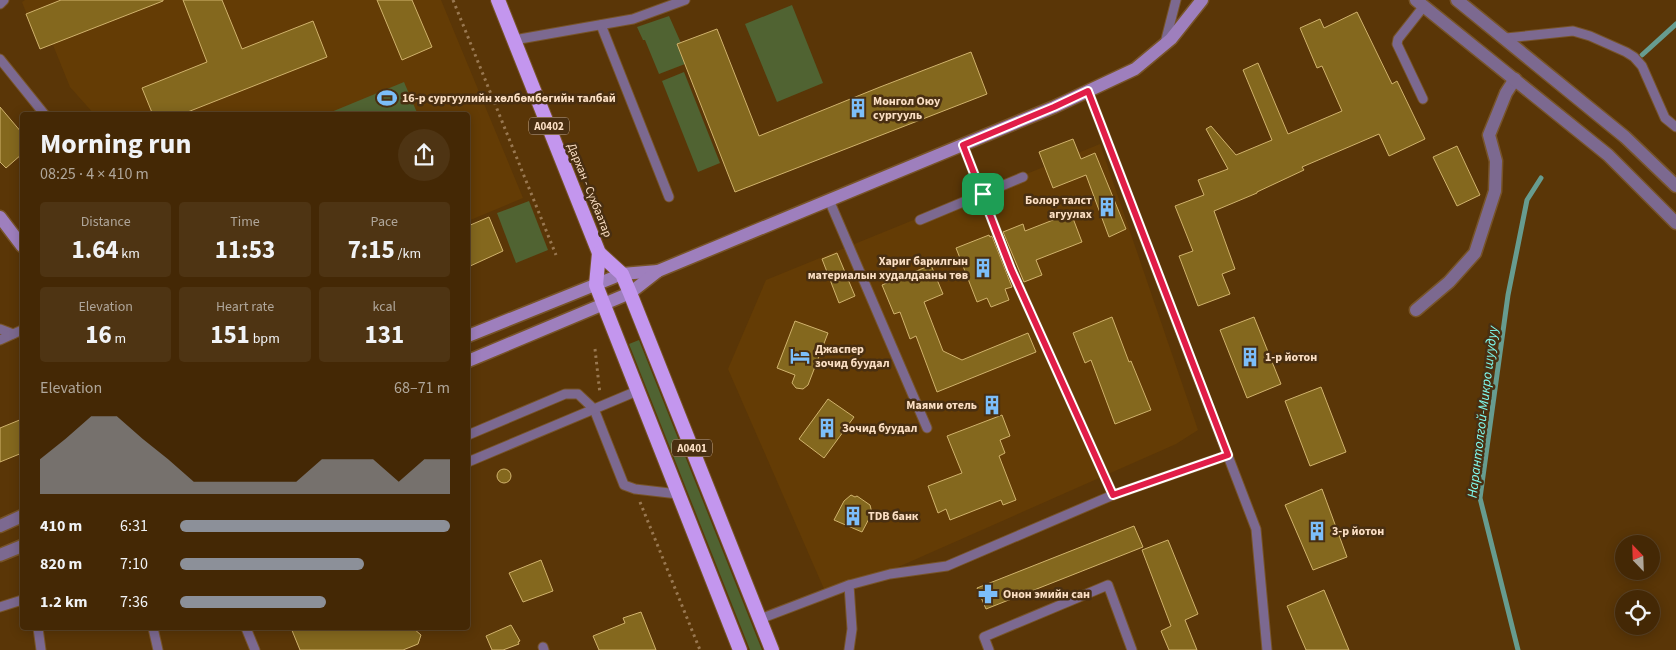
<!DOCTYPE html>
<html lang="en">
<head>
<meta charset="utf-8">
<style>
	:root { --surface:#442805; --page:#4e3413; --text:#f1f3f6; --muted:#afa69a; --line:#5c4427; --accent:#8c9099 }
	body { margin:0; font-family:"Source Sans 3",sans-serif; background:var(--page); color:var(--text); height:100vh; display:flex; flex-direction:column; font-size:19px; white-space:nowrap }
	* { box-sizing:border-box; margin:0 }
	p { font-size:16px; color:var(--muted) }
	.icon { flex:none; width:28px; height:28px; fill:none; stroke:currentColor; stroke-width:2; stroke-linecap:round; stroke-linejoin:round }
	.map { position:relative; flex:1; overflow:hidden }
	.panel { position:absolute; left:20px; top:112px; width:450px; height:518px; display:flex; flex-direction:column; background:var(--surface); border-radius:5px; box-shadow:0 2px 12px #0003,0 0 0 1px var(--line) }
	.panel>* { flex:none }
	.needle { width:32px; rotate:337deg }
	.controls { position:absolute; left:1615px; top:535px; display:grid; gap:10px }
	.controls a { display:grid; place-items:center; width:45px; height:45px; border-radius:50%; background:var(--surface); box-shadow:0 2px 12px #0003,0 0 0 1px var(--line); font-size:25px }
	.pin { position:absolute; display:grid; place-items:center; width:42px; height:42px; color:#fff; margin:-21px; border-radius:10px; box-shadow:0 2px 8px #0006 }
	.round { display:grid; place-items:center; flex:none; width:52px; height:52px; border-radius:26px; background:var(--page) }
	.head { display:flex; align-items:center; justify-content:space-between; height:85px; padding:0 20px }
	h1 { font-size:28px; font-weight:700; line-height:38px }
	.figures { display:grid; grid-template-columns:repeat(3,1fr); gap:8px; height:85px; padding:5px 20px }
	.figures div { display:grid; align-content:center; border-radius:5px; background:var(--page); text-align:center }
	.figures b { font-size:25px; font-weight:700 }
	.figures small { font-size:14px; font-weight:400 }
	.figures p { font-size:14px }
	.chart { height:140px; padding:10px 20px }
	.chart p { display:flex; justify-content:space-between }
	.chart svg { width:100%; height:90px; margin-top:5px; fill:var(--accent); opacity:.7 }
	ul { padding:0 20px; list-style:none; font-size:16px }
	li { display:grid; grid-template-columns:80px 60px 1fr; align-items:center; height:38px }
	li i { height:12px; border-radius:6px; background:var(--accent) }
	.map>svg:first-child { display:block }
</style>
</head>
<body>
<div class="map">
<svg width="1676" height="650" viewBox="0 0 1676 650">
	<rect width="100%" height="100%" fill="#5a3607"/>
	<g fill="#643c05">
		<polygon points="25,0 441,0 523,198 468,221 468,115 95,115 70,87 53,45 40,49 22,2"/>
		<polygon points="1100,144 1198,430 1176,444 828,598 728,369 766,280"/>
	</g>
	<g fill="#506332">
		<polygon points="792,5 823,83 777,102 745,24"/>
		<polygon points="669,16 681,43 677,44 685,64 659,74 645,40 643,40 637,27"/>
		<polygon points="684,72 720,163 698,172 662,81"/>
		<polygon points="404,82 418,115 324,115"/>
		<polygon points="529,201 548,250 516,263 497,213"/>
		<polygon points="639,340 762,650 750,650 629,344"/>
	</g>
	<g fill="none" stroke-linecap="round" stroke-linejoin="round">
		<g stroke="#679c8f" stroke-width="5">
			<polyline points="1642,55 1676,24"/>
			<polyline points="1518,650 1480,498 1508,295 1527,200 1541,178"/>
		</g>
	</g>
	<g fill="#84681e" stroke="#d1b36d">
		<polygon points="61,0 163,0 163,1 40,49 26,14"/>
		<polygon points="183,0 222,0 242,49 313,21 327,57 180,115 153,115 142,88 207,62"/>
		<polygon points="377,0 412,0 432,47 402,60"/>
		<polygon points="1357,12 1392,84 1397,81 1425,139 1389,156 1379,134 1302,167 1304,170 1257,192 1257,193 1214,211 1235,269 1222,274 1230,294 1198,306 1179,256 1193,251 1175,206 1204,195 1198,180 1228,169 1206,129 1211,126 1236,155 1272,140 1243,70 1258,63 1288,134 1342,111 1322,66 1317,68 1300,28 1320,19 1324,28"/>
		<polygon points="717,29 759,136 880,87 971,52 987,94 735,192 677,44"/>
		<polygon points="0,107 22,133 22,154 6,168 0,162"/>
		<polygon points="1073,139 1081,159 1095,153 1126,229 1109,237 1086,175 1053,188 1039,152"/>
		<polygon points="1457,146 1480,195 1457,206 1433,157"/>
		<polygon points="1071,213 1082,242 1036,260 1042,275 1024,282 1003,232 1023,224 1025,231"/>
		<polygon points="489,217 503,251 468,267 468,226"/>
		<polygon points="989,235 990,237 992,236 1012,287 1005,289 1009,300 991,307 987,298 977,302 956,248"/>
		<polygon points="837,253 855,296 839,303 822,259"/>
		<polygon points="931,265 943,294 924,302 943,351 962,360 1028,333 1036,352 937,392 916,336 910,339 900,312 894,314 882,285"/>
		<polygon points="1112,317 1129,362 1131,361 1151,410 1115,424 1091,360 1085,363 1073,333"/>
		<polygon points="1254,317 1281,384 1247,398 1220,330"/>
		<polygon points="795,321 828,333 808,385 803,389 796,388 792,383 795,375 777,368"/>
		<polygon points="1321,387 1346,452 1310,466 1285,401"/>
		<polygon points="828,399 854,417 824,458 799,439"/>
		<polygon points="1002,415 1010,436 1000,440 1005,453 999,456 1016,500 1003,505 1001,500 950,520 946,509 938,513 928,486 962,473 947,436"/>
		<polygon points="22,419 22,453 0,462 0,428"/>
		<circle cx="504" cy="476" r="7"/>
		<polygon points="1322,489 1347,557 1313,570 1285,505"/>
		<polygon points="851,495 855,497 857,496 870,505 872,513 862,532 834,520 844,501"/>
		<polygon points="1134,526 1143,547 986,609 977,588"/>
		<polygon points="1168,540 1198,614 1185,620 1197,650 1169,650 1161,631 1171,626 1142,550"/>
		<polygon points="541,560 553,591 523,602 509,573"/>
		<polygon points="1324,590 1349,650 1306,650 1287,606"/>
		<polygon points="641,612 656,650 599,650 593,636 625,623 623,618"/>
		<polygon points="511,625 520,641 518,642 519,644 503,650 492,650 486,636"/>
		<polygon points="291,628 413,628 421,635 418,644 403,650 300,650"/>
	</g>
	<g fill="none" stroke-linecap="round" stroke-linejoin="round">
		<defs>
			<g id="service">
				<polyline points="0,4 4,0"/>
				<polyline points="601,25 669,197"/>
				<polyline points="1506,38 1573,31 1590,36 1626,52 1634,57 1642,66 1665,118 1676,127"/>
				<polyline points="514,40 633,19 685,0"/>
				<polyline points="1165,43 1176,0"/>
				<polyline points="0,59 45,115"/>
				<polyline points="1088,91 1256,529 1267,650"/>
				<polyline points="1423,99 1397,44 1398,39 1424,6"/>
				<polyline points="963,145 1011,269 1113,495"/>
				<polyline points="829,200 927,428"/>
				<polyline points="920,220 1023,177"/>
				<polyline points="0,329 13,334"/>
				<polyline points="0,340 22,330"/>
				<polyline points="468,435 565,394 578,394 594,409 624,485 635,489 678,494"/>
				<polyline points="468,462 637,391"/>
				<polyline points="849,585 852,629 849,650"/>
				<polyline points="0,607 22,600"/>
				<polyline points="760,619 849,585 890,574 947,566 1113,495 1228,455"/>
				<polyline points="38,628 41,650"/>
				<polyline points="153,628 158,650"/>
				<polyline points="246,628 255,650"/>
				<polyline points="543,647 544,650"/>
				<polyline points="989,650 984,637 1108,585 1132,650"/>
			</g>
			<g id="minor">
				<polyline points="1416,310 1449,282 1475,253 1495,191 1496,161 1489,135 1506,93 1515,79"/>
				<polyline points="0,526 22,516"/>
				<polyline points="0,555 22,546"/>
			</g>
			<g id="tertiary">
				<polyline points="1416,0 1608,155 1676,223"/>
				<polyline points="1457,0 1625,137 1676,186"/>
			</g>
			<g id="secondary">
				<polyline points="0,217 22,246"/>
				<polyline points="468,336 622,274 658,271"/>
				<polyline points="468,361 630,293 658,271 1054,107 1135,69 1171,39 1202,0"/>
			</g>
			<g id="trunk">
				<polyline points="498,0 599,253 622,274 630,293 772,650"/>
				<polyline points="599,253 596,285 740,650"/>
			</g>
		</defs>
		<use href="#service" stroke="#775429" stroke-width="11"/>
		<use href="#minor" stroke="#775429" stroke-width="15"/>
		<use href="#tertiary" stroke="#775429" stroke-width="15"/>
		<use href="#secondary" stroke="#775429" stroke-width="15"/>
		<use href="#trunk" stroke="#775429" stroke-width="16"/>
		<g stroke="#997851" stroke-width="3" stroke-dasharray="2.5 4" stroke-linecap="butt">
			<polyline points="453,0 556,255"/>
			<polyline points="595,349 600,394"/>
			<polyline points="640,502 700,650"/>
		</g>
		<use href="#service" stroke="#7c6990" stroke-width="9"/>
		<use href="#minor" stroke="#7c6990" stroke-width="12"/>
		<use href="#tertiary" stroke="#7c6990" stroke-width="12"/>
		<use href="#secondary" stroke="#9e7fbd" stroke-width="12"/>
		<use href="#trunk" stroke="#c396ee" stroke-width="14"/>
	</g>
	<g fill="none" stroke-linecap="round" stroke-linejoin="round">
		<defs>
			<polygon id="route" points="1088,91 1228,455 1113,495 1011,269 963,145 1054,107"/>
		</defs>
		<use href="#route" stroke="#fff" stroke-width="10"/>
		<use href="#route" stroke="#e11d48" stroke-width="6"/>
	</g>
	<defs>
		<symbol id="stadium-bare" viewBox="-9 -9 18 18"><path d="M0-5a6.5 5 0 1 0 0 10a6.5 5 0 1 0 0-10ZM-3.5-1.8h7v3.6h-7Z" fill="#7cbef9" stroke="#492f11" stroke-width="2.5" paint-order="stroke"/></symbol>
		<symbol id="building-bare" viewBox="-9 -9 18 18"><path d="M-4-6H4V6H1V3H-1V6H-4ZM-2.5-4.3h1.7v1.8h-1.7ZM.8-4.3h1.7v1.8H.8ZM-2.5-1h1.7V.8h-1.7ZM.8-1h1.7V.8H.8Z" fill="#7cbef9" stroke="#492f11" stroke-width="2.5" paint-order="stroke"/></symbol>
		<symbol id="hotel-bare" viewBox="-9 -9 18 18"><path d="M-6-4.5h1.5V1H6V5H4.5V3h-9V5H-6ZM-4 0a1.8 1.8 0 1 1 3.6 0ZM.5 0V-2.5h3Q6-2.5 6 0Z" fill="#7cbef9" stroke="#492f11" stroke-width="2.5" paint-order="stroke"/></symbol>
		<symbol id="pharmacy-bare" viewBox="-9 -9 18 18"><path d="M-2-6h4v4h4v4h-4v4h-4v-4h-4v-4h4Z" fill="#7cbef9" stroke="#492f11" stroke-width="2.5" paint-order="stroke"/></symbol>
	</defs>
	<g fill-rule="evenodd">
		<use href="#stadium-bare" x="373" y="84" width="28" height="28"/>
		<use href="#building-bare" x="844" y="94" width="28" height="28"/>
		<use href="#building-bare" x="1093" y="193" width="28" height="28"/>
		<use href="#building-bare" x="969" y="254" width="28" height="28"/>
		<use href="#hotel-bare" x="786" y="342" width="28" height="28"/>
		<use href="#building-bare" x="1236" y="343" width="28" height="28"/>
		<use href="#building-bare" x="978" y="391" width="28" height="28"/>
		<use href="#building-bare" x="813" y="414" width="28" height="28"/>
		<use href="#building-bare" x="839" y="502" width="28" height="28"/>
		<use href="#building-bare" x="1303" y="517" width="28" height="28"/>
		<use href="#pharmacy-bare" x="974" y="580" width="28" height="28"/>
	</g>
	<g text-anchor="middle" stroke-width="5" stroke-linejoin="round" paint-order="stroke">
		<g fill="#492f11" stroke="#c6aa8e" stroke-width="1">
			<rect x="529" y="117.5" width="40" height="17" rx="4"/>
			<rect x="672" y="439.5" width="40" height="17" rx="4"/>
		</g>
		<g font-size="11" font-weight="bold" fill="#fbdfc4">
			<text x="549" y="130">A0402</text>
			<text x="692" y="452">A0401</text>
		</g>
		<g font-size="12" font-weight="bold" fill="#fbdfc4" stroke="#492f11" text-anchor="start">
			<text x="402" y="102">16-р сургуулийн хөлбөмбөгийн талбай</text>
			<text x="873" y="105">Монгол Оюу<tspan x="873" dy="14">сургууль</tspan></text>
			<text x="1092" y="204" text-anchor="end">Болор талст<tspan x="1092" dy="14">агуулах</tspan></text>
			<text x="968" y="265" text-anchor="end">Хариг барилгын<tspan x="968" dy="14">материалын худалдааны төв</tspan></text>
			<text x="815" y="353">Джаспер<tspan x="815" dy="14">зочид буудал</tspan></text>
			<text x="1265" y="361">1-р йотон</text>
			<text x="977" y="409" text-anchor="end">Маями отель</text>
			<text x="842" y="432">Зочид буудал</text>
			<text x="868" y="520">TDB банк</text>
			<text x="1332" y="535">3-р йотон</text>
			<text x="1003" y="598">Онон эмийн сан</text>
		</g>
		<g font-size="12" fill="#fbdfc4" stroke="#492f11">
			<text transform="translate(590 190) rotate(68)" y="4">Дархан - Сүхбаатар</text>
		</g>
		<g font-size="14" font-style="italic" fill="#81fbef" stroke="#492f11">
			<text transform="translate(1482 412) rotate(-83)" y="5">Нарантолгой-Микро шуудуу</text>
		</g>
	</g>
</svg>
<div class="controls">
<a><svg class="needle" viewBox="-14 -14 28 28"><path d="M0-13l5 13h-10z" fill="#e53935"/><path d="M0 13l5-13h-10z" fill="#afa69a"/></svg></a>
<a><svg class="icon" aria-label="locate" viewBox="0 0 24 24"><circle cx="12" cy="12" r="6"/><path d="M12 2v4M12 18v4M2 12h4M18 12h4"/></svg></a>
</div>
<div class="pin" style="left:983px;top:194px;background:#1e9e55"><svg class="icon" aria-label="arrive" viewBox="0 0 24 24"><path d="M6 21V4h12l-3 4 3 4H6"/></svg></div>
<section class="panel">
<div class="head"><div><h1>Morning run</h1><p>08:25 · 4 × 410 m</p></div><a class="round"><svg class="icon" aria-label="share" viewBox="0 0 24 24"><path d="M12 15V3M7 8l5-5 5 5M5 13v7h14v-7"/></svg></a></div>
<div class="figures">
<div><p>Distance</p><b>1.64<small> km</small></b></div>
<div><p>Time</p><b>11:53</b></div>
<div><p>Pace</p><b>7:15<small> /km</small></b></div>
</div>
<div class="figures">
<div><p>Elevation</p><b>16<small> m</small></b></div>
<div><p>Heart rate</p><b>151<small> bpm</small></b></div>
<div><p>kcal</p><b>131</b></div>
</div>
<div class="chart"><p><span>Elevation</span>68–71 m</p>
<svg viewBox="0 0 160 44" preserveAspectRatio="none"><path d="M0 44V27L10 17L20 6L30 6L40 17L50 27L60 38L70 38L80 38L90 38L100 38L110 27L120 27L130 27L140 38L150 27L160 27V44z"/></svg>
</div>
<ul>
<li><b>410 m</b>6:31<i style="width:100%"></i></li>
<li><b>820 m</b>7:10<i style="width:68%"></i></li>
<li><b>1.2 km</b>7:36<i style="width:54%"></i></li>
</ul>
</section>
</div>
</body>
</html>
